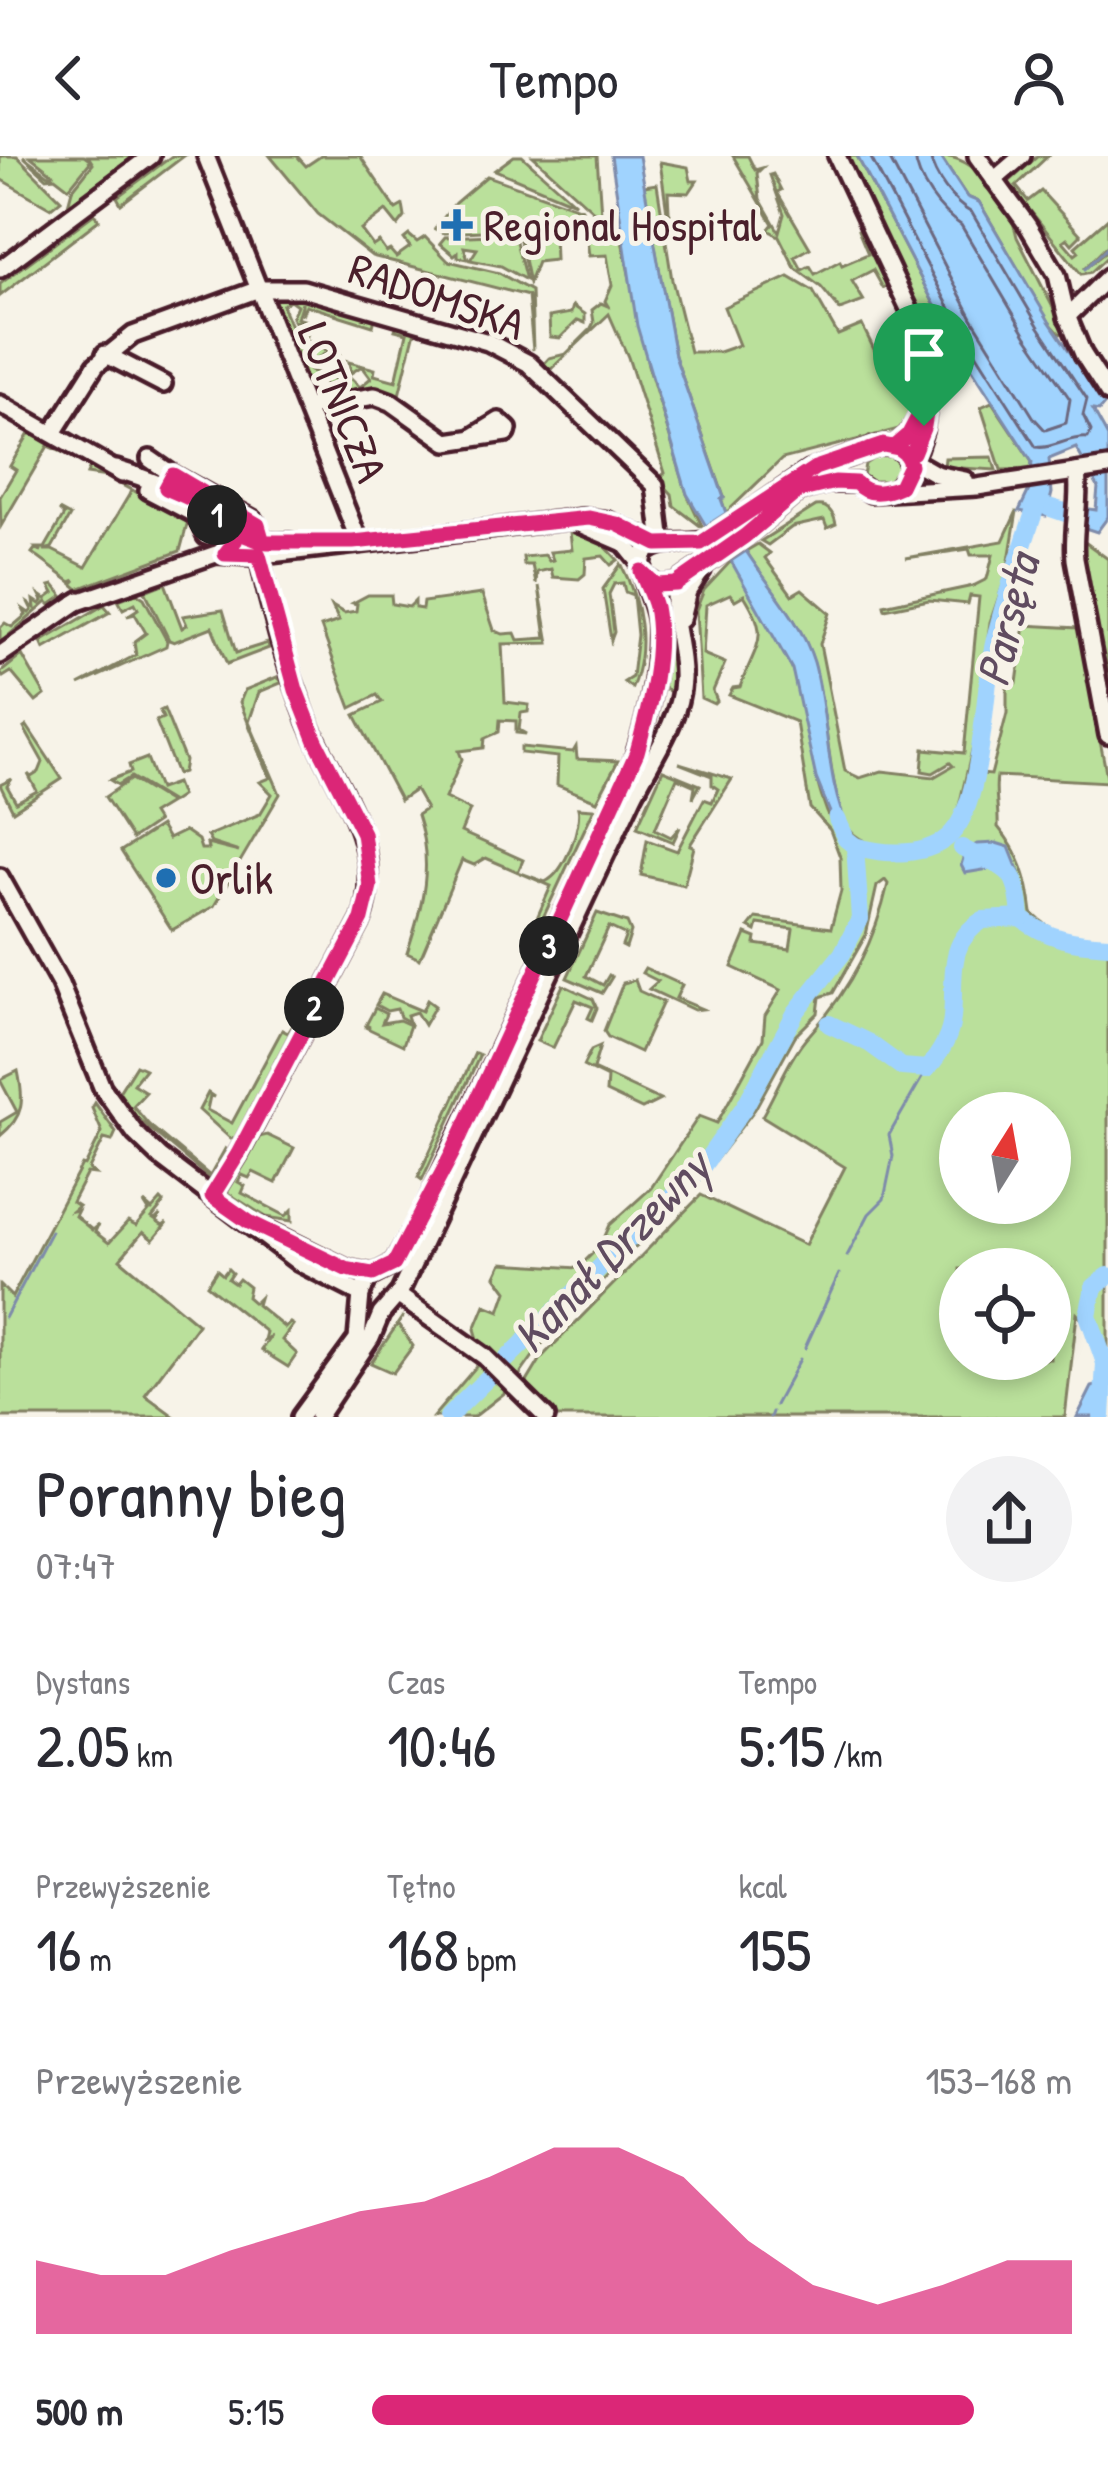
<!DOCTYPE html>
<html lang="pl">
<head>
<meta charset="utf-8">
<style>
	:root { --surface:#fff; --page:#f2f2f3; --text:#2b2b33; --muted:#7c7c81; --accent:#db2777 }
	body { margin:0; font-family:"Patrick Hand",sans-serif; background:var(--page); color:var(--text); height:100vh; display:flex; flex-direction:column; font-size:45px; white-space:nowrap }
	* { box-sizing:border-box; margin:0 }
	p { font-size:39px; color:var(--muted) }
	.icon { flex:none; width:66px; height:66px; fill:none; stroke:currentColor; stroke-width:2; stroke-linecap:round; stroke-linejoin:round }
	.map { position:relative; height:1261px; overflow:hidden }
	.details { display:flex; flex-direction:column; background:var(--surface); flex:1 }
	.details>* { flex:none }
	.needle { width:78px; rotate:11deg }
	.tools { position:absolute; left:939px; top:936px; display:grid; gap:24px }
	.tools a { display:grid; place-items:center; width:132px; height:132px; border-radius:50%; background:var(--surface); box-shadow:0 6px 18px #0003; font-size:60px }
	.pin { position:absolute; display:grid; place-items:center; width:102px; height:102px; color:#fff; margin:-123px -51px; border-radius:50% 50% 50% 0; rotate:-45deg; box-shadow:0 0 12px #0007 }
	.pin .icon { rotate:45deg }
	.km { position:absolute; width:60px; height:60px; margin:-30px; border-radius:50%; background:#222; color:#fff; font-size:33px; line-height:60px; text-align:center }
	.round { display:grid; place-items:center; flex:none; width:126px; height:126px; border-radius:63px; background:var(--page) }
	.headline { display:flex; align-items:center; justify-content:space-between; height:204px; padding:0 36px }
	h1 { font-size:66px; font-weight:600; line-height:90px }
	.figures { display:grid; grid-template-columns:repeat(3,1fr); gap:18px; height:204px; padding:12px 36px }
	.figures div { display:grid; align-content:center }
	.figures b { font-size:60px; font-weight:600 }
	.figures small { font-size:33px; font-weight:400 }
	.figures p { font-size:33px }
	.chart { height:336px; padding:24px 36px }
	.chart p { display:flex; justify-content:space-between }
	.chart svg { width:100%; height:216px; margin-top:12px; fill:var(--accent); opacity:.7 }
	ul { padding:0 36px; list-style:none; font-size:39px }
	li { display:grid; grid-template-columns:192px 144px 1fr; align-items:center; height:90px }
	li i { height:30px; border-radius:15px; background:var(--accent) }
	header { display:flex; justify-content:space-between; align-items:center; height:156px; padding:0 36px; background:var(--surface); font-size:54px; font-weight:600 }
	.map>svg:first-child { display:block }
</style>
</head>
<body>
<header><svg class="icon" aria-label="back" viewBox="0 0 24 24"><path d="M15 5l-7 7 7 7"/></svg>Tempo<svg class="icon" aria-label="person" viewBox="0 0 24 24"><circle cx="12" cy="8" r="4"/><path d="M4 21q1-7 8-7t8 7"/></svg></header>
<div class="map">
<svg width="1108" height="1261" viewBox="0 0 1108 1261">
	<rect width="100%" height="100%" fill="#f7f3e8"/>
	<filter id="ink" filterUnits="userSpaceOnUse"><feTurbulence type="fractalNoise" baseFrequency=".00833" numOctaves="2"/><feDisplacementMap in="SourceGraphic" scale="24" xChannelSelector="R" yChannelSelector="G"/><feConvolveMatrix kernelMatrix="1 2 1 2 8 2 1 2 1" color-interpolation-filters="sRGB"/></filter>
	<g filter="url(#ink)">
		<g fill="#bae09b" stroke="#828063" stroke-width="3" fill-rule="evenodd">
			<polygon points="0,0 17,0 61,44 51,52 0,23"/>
			<polygon points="23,0 50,20 53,18 30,0 84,0 91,5 69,32 55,21 47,22"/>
			<polygon points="88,0 134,0 68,49 72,34 93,8"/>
			<polygon points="172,0 184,0 121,48 117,41"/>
			<polygon points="270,0 297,0 306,10 321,0 360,0 396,53 403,49 405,61 398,70 386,55 361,74 373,90 379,86 386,96 390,94 396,101 410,91 404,83 409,79 417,86 425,81 448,105 499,117 531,135 533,194 528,140 372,100 318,58"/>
			<polygon points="514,0 522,0 575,47 495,14"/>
			<polygon points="533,0 597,0 601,58 597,58"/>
			<polygon points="733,0 748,0 755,14 762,12 757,17 760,43 779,76 784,58 770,19 773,18 781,34 777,36 810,92 795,101 802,114 810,110 815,118 840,105 842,109 868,98 858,74 861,72 888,129 883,132 873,114 852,125 864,145 840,154 821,131 795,112 779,80 768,74 773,68"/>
			<polygon points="842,0 857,0 941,161 927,175"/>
			<path d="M940 0C977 0 1010 46 1017 81L1065 175 1060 178 1049 166 979 46 967 41Z"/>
			<polygon points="1038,0 1048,0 1016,30 1028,45 1041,35 1081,79 1072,88 1067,82 1063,85 1075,99 1079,96 1075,91 1108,62 1108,89 1084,113 1108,94 1108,100 1091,116 1081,118 1008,27"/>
			<polygon points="660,6 688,11 691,25 697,25 689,37 668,36 669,56 677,73 670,77"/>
			<polygon points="487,20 582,53 583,59 521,73 444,77 435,73 455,47"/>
			<polygon points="657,28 672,124 690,196 719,196 739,189 724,151 789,121 813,135 838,179 862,169 893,232 924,217 914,251 899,273 782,303 726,357 721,342 724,341 675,200 644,30"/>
			<polygon points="94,58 99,64 0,140 0,128"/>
			<polygon points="592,63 607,76 620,75 648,209 687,338 703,372 674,350 672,338 658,323 665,317 628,201 609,158 548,216 542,210 549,202 566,198 590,174 594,166 592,154 601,147 608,150 605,145 612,129 607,99 589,100 586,75 554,78 555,104 537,106 529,127 519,79"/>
			<polygon points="514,78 526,124 501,110 470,104 477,93 464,91 468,103 458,101 458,96 454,99 440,87 445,81"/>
			<polygon points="284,136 375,162 373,170 306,149 302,159 302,146 297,162 310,166 306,184 314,186 315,191 340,198 339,203 344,204 338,207 336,200 328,196 310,206 300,180 306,170 301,164 294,166 292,161 297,149 290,144 282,149 310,215 342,226 330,228 332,239 321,222 305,228 273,145 277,137"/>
			<polygon points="573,150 585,158 585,167 578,164 560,182 550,181 549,161 571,157"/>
			<polygon points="397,168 416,171 398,243 375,233 347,236 346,217 360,231 371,222 362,210 351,217 349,206 375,213 374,219 396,225 407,177 395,174"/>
			<polygon points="992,246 1032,306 1031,313 1001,314 981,251"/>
			<polygon points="30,276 74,301 48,290 1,370 0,341 16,314 10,310"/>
			<polygon points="892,299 901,308 899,320 889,325 867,325 863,320 865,308 877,300"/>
			<polygon points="992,301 996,314 944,311 945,302"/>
			<polygon points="84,307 188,365 180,395 78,433 72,428 76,424 71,426 32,397 35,393 42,395 37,392 45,392 64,359 59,354 70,360 52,392 44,394 52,394 86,411 129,339 131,334 107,321 87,318 90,311"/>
			<path d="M816 350C828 348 834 358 836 368L827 372 824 364 792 371 768 389 761 385Z"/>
			<path d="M1017 355 1007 417 990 466 975 581 956 663C937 699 863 703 844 666 827 615 828 560 814 508 802 465 769 432 746 395L758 388 770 397 765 402 792 439 802 433 830 457 820 488 845 615 860 622 882 615 934 621 953 610 950 607 933 617 922 615 924 593 964 597 979 441 970 440 968 448 929 444 885 453 884 449 973 430 987 423 993 399H971L969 393 906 402 1003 385Z"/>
			<polygon points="570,376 601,386 618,404 611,409 603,400 586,402 585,418 579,423 553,421 551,413 537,416 536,428 532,409 524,409 523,401 545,399 549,405 553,404 550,396 572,394"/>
			<polygon points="1082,384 1108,403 1108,541"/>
			<path d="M731 405C755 436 778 476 792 513 813 570 808 643 848 693 924 713 963 695 981 618L991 619 1007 557V526L1017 527 1025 469 1078 472 1108 626 997 620C994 637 999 653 998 671 1021 698 1028 723 1032 757 1057 781 1075 782 1108 783V1191L1077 1158 1065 1261H539L549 1250 530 1234 527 1226 542 1201 701 1039 805 1089 845 1011 762 960C777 934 790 899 810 878 850 834 875 786 888 728L885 724 877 730 866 779 833 837 820 841 818 857 795 880 755 953 701 1023 541 1189 519 1220 516 1221 480 1190 475 1173 485 1149 500 1155 507 1135 496 1120 502 1107 578 1112 601 1089 610 1069 651 1032 699 960 717 967 763 883 765 860 781 834 732 811 746 778 756 782 755 788 790 793 793 773 758 768 756 775 749 771 756 762 831 772 841 735 840 701 830 674 810 652 796 566 729 539 733 532 740 531C757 486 771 482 744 439L735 444 730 438 706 449 703 498 725 507 713 535 717 545 714 548 701 542 696 454 704 434ZM960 957H1050V1047H960ZM960 1113H1050V1203H960Z"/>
			<path d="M621 408C640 445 649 491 632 532L624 526 632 521 637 479 633 439 625 436 623 427 614 428 609 438 614 476 611 484 603 433Z"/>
			<polygon points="165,427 182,472 187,469 183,460 223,454 236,497 268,487 269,492 227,508 212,471 174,486 169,484 145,435"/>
			<polygon points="54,429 63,440 50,449 47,446 0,487 0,472 5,467 12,471 26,459 23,453 29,457 32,454 29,448 35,452 34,444 40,448 43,445 40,439 46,443 54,437 50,430"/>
			<path d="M539 430 549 487 502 488 505 546 529 549 528 556 521 557 519 574 526 578 516 577V565L500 564 499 576 485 582 484 592 459 595 462 603 445 642 470 654 461 676 523 704 518 716 545 726C567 716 582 665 578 652L594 653 535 779 530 778 551 730 486 702 474 709 462 704 420 803 407 797C423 749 434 708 417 659L426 653 415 634 400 644 355 559 382 546 377 539 351 552 321 471 339 465 332 450 344 457 356 455 357 448 353 447 368 439H391L392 448 409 451 415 445V452L422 453 423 446 482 438 494 474 503 478 515 477 518 484 546 482Z"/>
			<polygon points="136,437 144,442 167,485 166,490 79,529 136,499 134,486 146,477 135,458 127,460 138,453 135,447 123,453 118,444"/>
			<polygon points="104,449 110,456 44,493 41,486"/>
			<polygon points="672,463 675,532 669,535 659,529 662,465"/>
			<polygon points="22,499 45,539 36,546 11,516 3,521 0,517"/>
			<polygon points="277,521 283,526 259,536 249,566 280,638 214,750 172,774 121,695 160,670 168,683 185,675 198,684 201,693 208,693 207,688 239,696 211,687 207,680 260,658 272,638 260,626 270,622 240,546 245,534"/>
			<polygon points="164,553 185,605 183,616 177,618 156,565 163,562 160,555"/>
			<polygon points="27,570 62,623 13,655 0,629 12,623 7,630 16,646 37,635 28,618 31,621 39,616 43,606 24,572"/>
			<polygon points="521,591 573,596 576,591 577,603 618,605 597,645 557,629 558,601 521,597"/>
			<polygon points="147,602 159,633 176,627 181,640 172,646 131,621 118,629 110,624 131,616 129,609"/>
			<polygon points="679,607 732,623 690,689 694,691 684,729 641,719 647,684 677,695 704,643 712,646 718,633 712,629 712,620"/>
			<polygon points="663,614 700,629 693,642 695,630 677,622 655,673 671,681 680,671 673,686 637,671"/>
			<polygon points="131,623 170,647 152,658 157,666 132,683 105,641"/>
			<polygon points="597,757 627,767 631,776 626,792 622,790 626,779 609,771 586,820 603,829 609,819 612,821 602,837 567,822"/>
			<polygon points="645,812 682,829 676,842 702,853 694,854 649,833 658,825 642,817"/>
			<polygon points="635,824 639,835 663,846 640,896 608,881 604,875 623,827"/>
			<polygon points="563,829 593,843 597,852 592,864 588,862 593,851 576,844 553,892 537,885"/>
			<polygon points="382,838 422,855 427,844 435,850 424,869 416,856 407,859 409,866 400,861 397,853 387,855 376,849"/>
			<polygon points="375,852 386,858 382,867 399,864 410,869 403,889 365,871 370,871 366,869"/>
			<polygon points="292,871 293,884 242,980 231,983 199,954 208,937 214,941 210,940 207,954 232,967 282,874 288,877"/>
			<polygon points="600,890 593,913 660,944 642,953 606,936 607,922 583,910 591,894"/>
			<polygon points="475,897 480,899 422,1024 418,1021"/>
			<polygon points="136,909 145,913 133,928 146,936 133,950 149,969 210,1020 225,993 230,998 215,1027 136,961 119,936"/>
			<path d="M18 915C24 944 25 960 0 980V966L17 956 0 924Z"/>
			<polygon points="95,947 116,976 112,985 104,983 89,1013 95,1018 87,1017 72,1046 78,1050 72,1055 78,1054 75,1060 92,1074 98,1069 95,1076 109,1087 128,1066 136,1070 149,1055 144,1047 152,1054 161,1044 164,1047 152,1062 155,1064 160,1059 157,1066 163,1070 167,1067 153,1084 143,1076 120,1103 198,1168 145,1239 175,1261 0,1261 0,1129 12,1141 82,1009 85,1010 102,976 92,952"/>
			<polygon points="267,979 294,992 276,1027 253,1016 249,1022 242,1019 238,1026 245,1030 242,1037 286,1060 292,1054 292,1065 266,1061 226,1036 255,982"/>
			<polygon points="228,1113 232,1117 228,1123 235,1128 239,1123 249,1131 247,1141 254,1147 259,1142 257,1149 285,1172 290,1167 293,1169 282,1184 297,1198 288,1211 261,1194 271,1180 264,1184 266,1176 207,1129 217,1114 223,1119"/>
			<polygon points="403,1160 398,1168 413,1190 393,1217 371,1207"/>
			<polygon points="480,1206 509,1230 507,1235 474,1261 433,1261"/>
		</g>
		<g fill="#a0d3fe" stroke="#7e8baa" stroke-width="3">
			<polygon points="611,0 639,0 675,200 724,342 721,343 726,357 706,370 687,338 637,170"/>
			<polygon points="857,0 940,0 967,41 979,46 1049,165 1105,248 1099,255 1093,254 1108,281 1108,361 1097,376 1079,370 1083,352 1096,354 1098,331 1076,292 1049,303 1052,337 1046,360 1019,355 1029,334 1032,306 953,184"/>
			<path d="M746 395C769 431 801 464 814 506 830 562 824 625 851 678L842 686 816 622 792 513 731 405Z"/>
			<polygon points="996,687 1009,691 1021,721 1012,725 995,712 965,717 961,709 965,695 977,688"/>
			<polygon points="1108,1227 1108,1261 1077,1261 1092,1231"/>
		</g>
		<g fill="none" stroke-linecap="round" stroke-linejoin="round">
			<g stroke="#6c677f" stroke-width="3">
				<path d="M870 0 960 172 1036 291C1051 294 1069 280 1088 282L1091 275 1083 259 1087 243 1039 171 972 57C953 47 934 21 930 0"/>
				<path d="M888 0 972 162 1034 262 1045 274 1066 267 1070 243 1026 179 961 69C940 56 917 25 915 0"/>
			</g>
			<g stroke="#7e8baa" stroke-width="3">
				<polyline points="1085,113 1108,91"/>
				<polyline points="847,1100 869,1058 884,1043 893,1000 889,979 927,913"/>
				<polyline points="5,1162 51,1075"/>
				<polyline points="805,1192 839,1118"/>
				<polyline points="775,1249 800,1203"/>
				<polyline points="770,1261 772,1256"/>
			</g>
			<g stroke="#a0d3fe" stroke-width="10">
				<polyline points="1049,347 1079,356"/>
				<polyline points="1047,355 1080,366"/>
			</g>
			<g stroke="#a0d3fe" stroke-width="18">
				<path d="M855 690C884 699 929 702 952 677 984 643 983 533 994 487 1006 436 1025 385 1041 335"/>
				<path d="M962 692C1004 716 1017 703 1021 762 1048 783 1074 787 1108 789"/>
				<path d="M829 868 869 887 902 911 927 913C939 899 951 880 952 861 956 825 944 787 983 764L1021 762"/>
				<polyline points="448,1261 701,1012 745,950 796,856 842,798 860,763 855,690 846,683 837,663"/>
				<polyline points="1102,1261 1105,1207 1088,1159 1094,1131 1108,1120"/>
			</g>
			<defs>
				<g id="minor">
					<polyline points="206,0 359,385"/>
					<polyline points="837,0 934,206 923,275 917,293 907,299"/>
					<polyline points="977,0 1028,70 1057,119 1066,157 1083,198 1108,237"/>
					<polyline points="994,24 1022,0"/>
					<polyline points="0,113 151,0"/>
					<polyline points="1067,161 1108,121"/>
					<polyline points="105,198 163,228"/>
					<polyline points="0,248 122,318"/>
					<polyline points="307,251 375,240 391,246 447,286 507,277 508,273 499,265 473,281"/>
					<polyline points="53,277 96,209 133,179 259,133 303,133 488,186 528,207 655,329 662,387"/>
					<polyline points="895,290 909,278 923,254"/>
					<polyline points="908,302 936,318 965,324"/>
					<polyline points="150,303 173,319"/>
					<path d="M116 313C146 322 178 335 205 351 240 372 241 390 290 386"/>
					<path d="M1077 316C1081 346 1072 373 1075 403L1108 579"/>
					<polyline points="856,327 871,337 977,331 1108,311"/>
					<polyline points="165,332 173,319 254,364 263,386"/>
					<polyline points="148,334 196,359 206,380"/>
					<polyline points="580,368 624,387 641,408"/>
					<polyline points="644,420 659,430 676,428 745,380 798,335 828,327 856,327"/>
					<polyline points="75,447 216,398 253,400 583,362 608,365 657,388"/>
					<polyline points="681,463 688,435 702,414"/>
					<polyline points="0,499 80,444"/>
					<polyline points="0,721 60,828 102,931 135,977 160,1001 298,1106 361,1138"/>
					<path d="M212 1040 239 997 362 763C387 686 333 630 306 561 286 509 270 455 259 399"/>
					<polyline points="261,1071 346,1113 373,1118"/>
					<path d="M361 1138 369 1121 394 1108 420 1063 629 618C646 571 658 520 657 469 656 444 635 421 645 397 663 380 687 391 709 384L809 315 878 290H895L908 302V319L895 333"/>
					<polyline points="399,1140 484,1200 546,1261"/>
					<polyline points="300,1261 357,1183 361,1138"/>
					<path d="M318 1261 371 1182 381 1158 400 1136 633 640C651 603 680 566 682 524 684 492 668 459 676 428"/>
				</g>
			</defs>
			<use href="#minor" stroke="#4a1f2b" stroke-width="24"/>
			<use href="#minor" stroke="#f7f3e8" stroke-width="15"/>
		</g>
	</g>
	<g fill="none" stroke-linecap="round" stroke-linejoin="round" filter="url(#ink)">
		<defs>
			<path id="route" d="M924 270 913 297 907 299 898 292 883 289 815 312 701 387 657 388 617 368 589 362 353 386H268C241 382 230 367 209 353 196 344 180 338 166 332L173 319 258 369 263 386 231 374 235 385 225 398 259 399 296 534 316 585 363 677 370 730 362 763 238 998 212 1040 249 1066 346 1113 373 1118 394 1108 452 998 637 596C649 552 664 497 655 451 652 439 645 427 641 415L656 429 676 428 745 380 798 335 835 326 856 327C868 341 885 337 900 330L910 309C908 300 904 294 895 290L909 278 929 240 924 270"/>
		</defs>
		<use href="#route" stroke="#fff" stroke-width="24"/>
		<use href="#route" stroke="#db2777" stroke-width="15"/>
	</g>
	<g fill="#1f6fb2" stroke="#f7f3e8" stroke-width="4.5">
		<path d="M451 51h12v12h12v12h-12v12h-12v-12h-12v-12h12z"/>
		<circle cx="166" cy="722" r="12"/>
	</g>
	<g text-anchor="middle" stroke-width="10" stroke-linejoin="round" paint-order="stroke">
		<g font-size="45" fill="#4a1f2b" stroke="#f7f3e8" text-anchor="start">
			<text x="484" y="85">Regional Hospital</text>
			<text x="190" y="738">Orlik</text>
		</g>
		<g font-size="45" fill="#4a1f2b" stroke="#f7f3e8">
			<text transform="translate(437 140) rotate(19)" y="16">RADOMSKA</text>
			<text transform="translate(343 246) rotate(68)" y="16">LOTNICZA</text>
		</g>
		<g font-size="48" font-style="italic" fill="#604c60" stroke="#f7f3e8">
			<text transform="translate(1007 464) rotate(-76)" y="17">Parsęta</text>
			<text transform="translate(611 1095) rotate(-46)" y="17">Kanał Drzewny</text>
		</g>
	</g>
</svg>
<div class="tools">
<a><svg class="needle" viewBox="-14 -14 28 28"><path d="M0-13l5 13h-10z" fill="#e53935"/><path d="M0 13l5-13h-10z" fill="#7c7c81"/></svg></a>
<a><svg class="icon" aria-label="locate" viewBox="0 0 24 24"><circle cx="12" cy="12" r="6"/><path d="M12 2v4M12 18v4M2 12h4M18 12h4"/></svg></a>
</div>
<div class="pin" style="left:924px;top:270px;background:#1e9e55"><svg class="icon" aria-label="arrive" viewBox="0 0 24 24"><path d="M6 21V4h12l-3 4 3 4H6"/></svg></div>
<b class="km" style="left:217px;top:359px">1</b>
<b class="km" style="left:314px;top:852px">2</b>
<b class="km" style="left:549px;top:790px">3</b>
</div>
<section class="details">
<div class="headline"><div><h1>Poranny bieg</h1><p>07:47</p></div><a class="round"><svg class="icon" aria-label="share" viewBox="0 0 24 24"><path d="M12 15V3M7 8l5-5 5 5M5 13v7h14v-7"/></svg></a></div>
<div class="figures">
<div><p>Dystans</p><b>2.05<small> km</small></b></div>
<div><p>Czas</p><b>10:46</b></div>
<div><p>Tempo</p><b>5:15<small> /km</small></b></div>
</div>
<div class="figures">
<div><p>Przewyższenie</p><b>16<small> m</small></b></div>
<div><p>Tętno</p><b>168<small> bpm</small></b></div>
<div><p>kcal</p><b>155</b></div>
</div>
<div class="chart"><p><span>Przewyższenie</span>153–168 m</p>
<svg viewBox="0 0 160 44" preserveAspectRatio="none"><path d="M0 44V29L10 32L20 32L30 27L40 23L50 19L60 17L70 12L80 6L90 6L100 12L110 25L120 34L130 38L140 34L150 29L160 29V44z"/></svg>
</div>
<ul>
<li><b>500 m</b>5:15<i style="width:86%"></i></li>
</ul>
</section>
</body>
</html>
